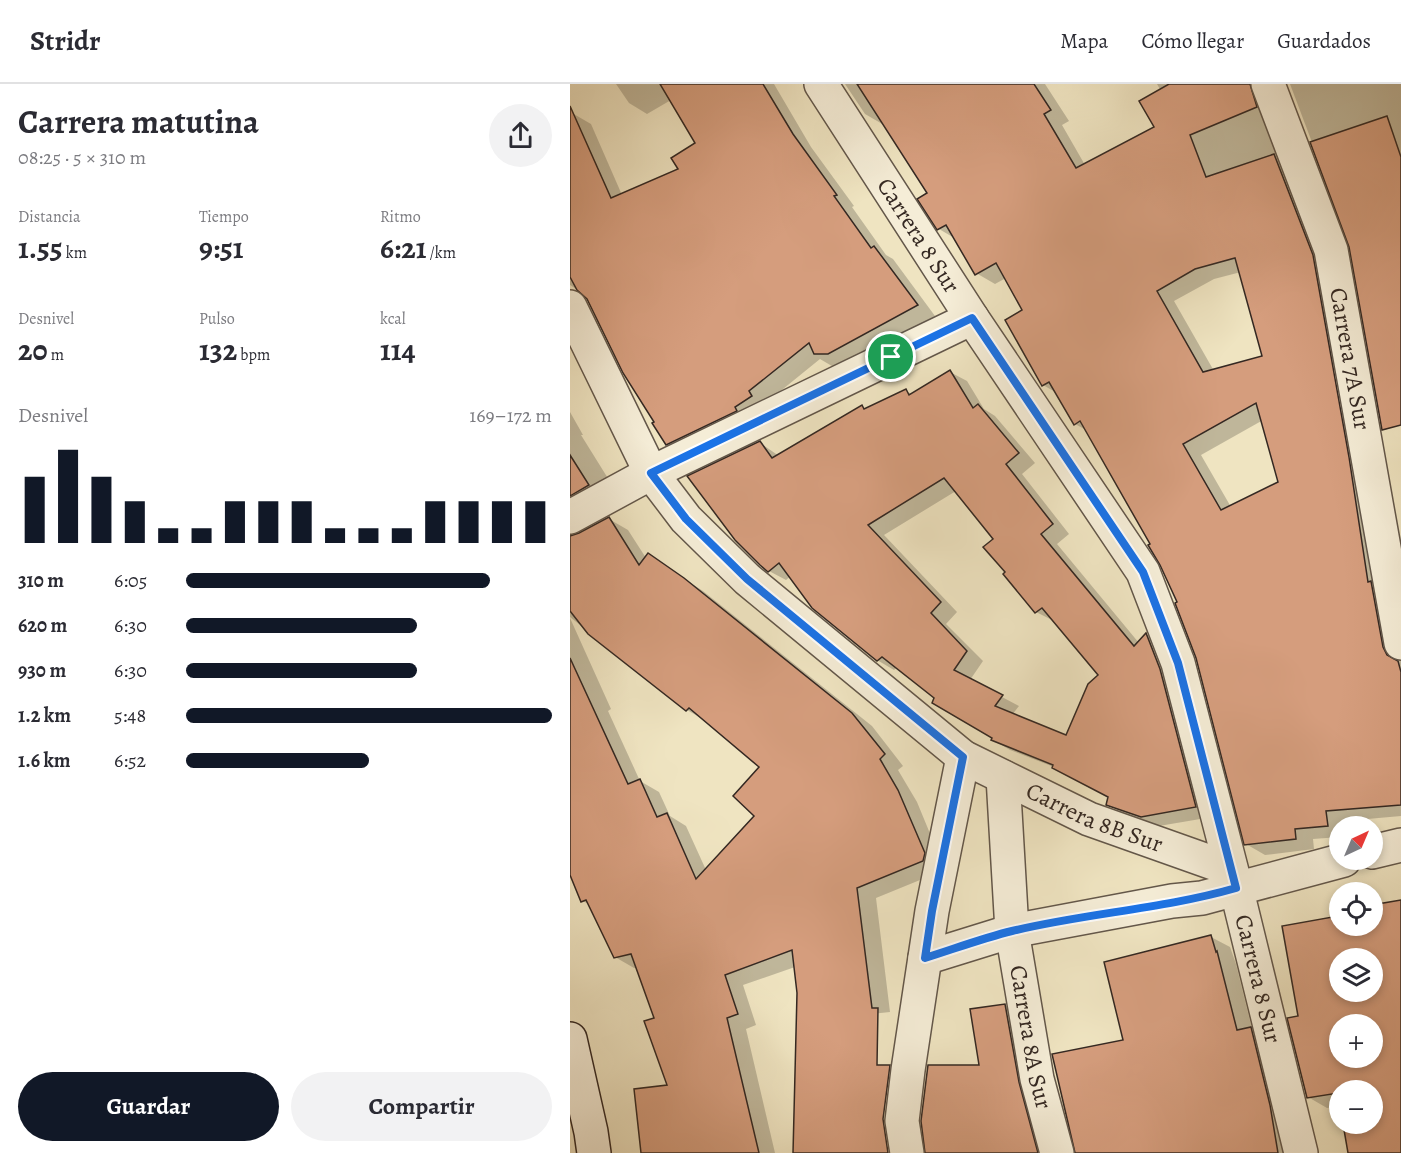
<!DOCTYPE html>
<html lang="es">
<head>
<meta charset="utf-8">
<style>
	:root { --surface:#fff; --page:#f2f2f3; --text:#2b2b33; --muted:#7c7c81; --line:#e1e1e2; --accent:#111827 }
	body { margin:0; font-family:Alegreya,serif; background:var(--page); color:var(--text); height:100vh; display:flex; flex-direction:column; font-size:22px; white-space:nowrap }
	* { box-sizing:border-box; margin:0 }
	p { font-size:20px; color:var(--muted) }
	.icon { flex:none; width:33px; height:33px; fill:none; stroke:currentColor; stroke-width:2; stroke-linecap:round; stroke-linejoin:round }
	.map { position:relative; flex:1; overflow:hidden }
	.details { display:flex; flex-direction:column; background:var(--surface); width:570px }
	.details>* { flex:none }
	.needle { width:39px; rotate:44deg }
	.tools { position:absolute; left:759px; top:732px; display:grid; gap:12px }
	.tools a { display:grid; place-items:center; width:54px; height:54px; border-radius:50%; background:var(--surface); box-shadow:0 3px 9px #0003; font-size:30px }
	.pin { position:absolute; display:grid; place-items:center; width:51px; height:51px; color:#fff; margin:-26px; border:3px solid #fff; border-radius:50%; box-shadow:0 2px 6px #0007 }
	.round { display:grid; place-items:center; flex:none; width:63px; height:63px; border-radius:32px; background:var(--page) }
	.overview { display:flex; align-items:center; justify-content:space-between; height:102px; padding:0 18px }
	h1 { font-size:33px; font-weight:600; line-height:45px }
	.stats { display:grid; grid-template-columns:repeat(3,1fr); gap:9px; height:102px; padding:6px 18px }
	.stats div { display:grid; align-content:center }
	.stats b { font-size:30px; font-weight:600 }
	.stats small { font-size:16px; font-weight:400 }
	.stats p { font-size:16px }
	.chart { height:168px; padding:12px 18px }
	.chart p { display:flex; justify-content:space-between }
	.chart svg { width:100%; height:108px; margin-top:6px; stroke:var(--accent); stroke-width:6 }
	.action { display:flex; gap:12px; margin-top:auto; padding:12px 18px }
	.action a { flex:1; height:69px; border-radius:36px; background:var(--accent); color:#fff; font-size:24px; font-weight:600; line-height:69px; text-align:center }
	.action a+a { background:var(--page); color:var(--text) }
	ul { padding:0 18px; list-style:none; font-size:20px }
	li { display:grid; grid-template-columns:96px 72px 1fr; align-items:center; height:45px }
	li i { height:15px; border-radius:8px; background:var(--accent) }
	header { display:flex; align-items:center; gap:36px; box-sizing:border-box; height:84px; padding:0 30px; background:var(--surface); border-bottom:2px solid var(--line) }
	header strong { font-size:28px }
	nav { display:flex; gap:33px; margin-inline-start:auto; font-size:21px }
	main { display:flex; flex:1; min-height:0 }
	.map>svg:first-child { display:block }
</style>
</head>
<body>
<header>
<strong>Stridr</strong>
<nav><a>Mapa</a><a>Cómo llegar</a><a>Guardados</a></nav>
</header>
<main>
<section class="details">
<div class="overview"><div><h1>Carrera matutina</h1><p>08:25 · 5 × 310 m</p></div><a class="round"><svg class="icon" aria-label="share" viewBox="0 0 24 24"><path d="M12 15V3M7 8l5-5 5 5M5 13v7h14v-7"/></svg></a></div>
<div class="stats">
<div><p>Distancia</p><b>1.55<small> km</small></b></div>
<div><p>Tiempo</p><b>9:51</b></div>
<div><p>Ritmo</p><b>6:21<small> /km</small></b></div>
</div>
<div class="stats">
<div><p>Desnivel</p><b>20<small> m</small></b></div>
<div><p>Pulso</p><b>132<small> bpm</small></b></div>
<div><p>kcal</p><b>114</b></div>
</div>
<div class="chart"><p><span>Desnivel</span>169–172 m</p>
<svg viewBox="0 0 160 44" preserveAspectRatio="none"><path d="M5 44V17M15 44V6M25 44V17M35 44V27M45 44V38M55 44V38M65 44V27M75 44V27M85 44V27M95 44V38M105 44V38M115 44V38M125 44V27M135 44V27M145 44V27M155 44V27"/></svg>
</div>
<ul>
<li><b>310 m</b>6:05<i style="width:83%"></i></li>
<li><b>620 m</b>6:30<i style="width:63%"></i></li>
<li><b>930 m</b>6:30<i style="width:63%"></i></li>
<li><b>1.2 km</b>5:48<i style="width:100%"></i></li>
<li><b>1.6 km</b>6:52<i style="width:50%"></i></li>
</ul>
<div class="action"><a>Guardar</a><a>Compartir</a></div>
</section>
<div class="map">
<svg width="831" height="1069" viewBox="0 0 831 1069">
	<rect width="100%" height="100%" fill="#efe4c1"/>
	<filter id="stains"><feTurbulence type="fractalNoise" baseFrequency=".00333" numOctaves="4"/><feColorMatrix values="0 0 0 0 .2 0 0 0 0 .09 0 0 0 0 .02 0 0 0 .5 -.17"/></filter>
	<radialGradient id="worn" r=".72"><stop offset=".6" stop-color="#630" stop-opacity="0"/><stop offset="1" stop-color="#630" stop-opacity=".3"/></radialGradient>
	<g fill="#0003" fill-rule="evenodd">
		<polygon points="46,0 204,0 241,63 284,122 282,123 316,171 323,175 365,232 267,285 250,275 197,318 115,371 97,360 87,338 14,210 0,201 0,30 2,29 21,40 52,111 110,85 127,60 101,16 77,30 59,19"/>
		<path d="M275 0H475L499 37 492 41 515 81 586 44 591 7 587 0H681L698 10 779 282 722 299 727 317 631 371 661 423 709 399 770 326 789 337 831 574V732L775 737V742H770V753L743 755 744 765 695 771 676 760 628 574 608 518 582 461 518 347 505 340 487 309 473 301 454 227 436 194 425 200 406 189 386 155 369 145 360 109 314 41 295 30ZM671 188 694 273 644 287 604 217 644 195Z"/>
		<polygon points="720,0 831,0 831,266 780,159"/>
		<path d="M380 288 397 297 414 325 425 332 465 379 452 390 499 450 487 460 569 559 577 551 593 560 642 733 589 742 554 730 537 720 540 713 484 683 440 666 423 656 424 653 366 614 327 583 324 586 307 576 221 492 216 496 199 487 190 359 209 372 292 323 297 326 336 307 343 311ZM386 407 425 455 437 489 435 490 466 528 484 537 530 591 497 653 442 631 449 622 400 596 413 577 376 540 387 528 314 451Z"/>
		<polygon points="0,328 13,351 11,351 39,396 0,423"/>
		<polygon points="39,435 58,446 76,474 78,471 133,507 302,642 333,682 328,686 347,718 373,781 372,787 306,814 320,928 292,931 306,1069 225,1069 228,909 225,883 173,901 186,941 176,945 205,1069 73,1069 99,1002 86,935 67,884 64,884 45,873 20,821 13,817 0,789 0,534 41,625 38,627 70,697 89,708 100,732 116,742 136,786 186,731 191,683 136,637 117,626 0,533 0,454"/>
		<path d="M831 818V1069H780L775 1040H802V1006H770V1022L757 1024 738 1013 730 933 770 842H802ZM770 874H802V908H770ZM770 940H802V974H770Z"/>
		<polygon points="641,853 660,863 666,880 682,945 699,955 724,1069 507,1069 555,957"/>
		<polygon points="435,921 453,932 482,1069 357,1069 411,982"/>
	</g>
	<g fill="#d59d7d" stroke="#342822" stroke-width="1.5" fill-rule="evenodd">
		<polygon points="90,0 193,0 223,50 267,111 264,112 301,164 304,162 348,221 258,270 244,270 239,259 179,307 182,312 165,323 167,327 96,361 82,339 84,338 53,289 17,215 7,206 0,193 0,22 41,114 108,85 101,74 125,59"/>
		<path d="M287 0H464L481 26 474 30 506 84 584 43 569 17 599 0H680L687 23 620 51 636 93 704 70 743 171 779 373 798 498 801 497 813 563 817 571 828 577 831 588V721L756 727 758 742 725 745 726 755 674 761 626 574 605 519 607 518 590 481 578 461 580 460 510 337 504 341 479 298 472 302 435 236 452 226 426 179 405 191 376 141 367 146 347 115 357 109ZM665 174 692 272 633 288 587 207 625 185ZM686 319 708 398 651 426 613 360Z"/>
		<polygon points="817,32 831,73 831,341 812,346 779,163 740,58"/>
		<path d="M380 286 403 324 408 320 449 369 436 380 483 440 471 450 564 562 576 549 590 585 626 723 571 733 536 721 538 713 482 684 483 681 421 656 422 654 362 619 364 614 312 573 307 577 242 524 209 479 198 488 190 481 165 456 117 392 190 357 202 374 292 321 294 325 336 305 339 311ZM374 394 423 455 413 463 435 488 433 490 465 529 472 524 528 591 518 600 496 651 425 622 433 611 384 586 397 567 361 529 371 518 298 441Z"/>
		<polygon points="0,371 19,401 0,412"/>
		<polygon points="39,433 69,481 78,469 114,494 282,629 315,670 310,675 328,706 355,769 353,777 287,804 302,924 308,924 307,981 320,981 313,1035 318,1069 223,1069 227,909 222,866 155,891 168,930 157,934 189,1069 71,1069 64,1005 97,1001 74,937 84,934 61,870 44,874 16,816 11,818 0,791 0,574 58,700 70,695 87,733 97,729 126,795 184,732 163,712 189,683 119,624 116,627 18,550 0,527 0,452 9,449"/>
		<path d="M831 816V1069H778L773 1040H802V1006H770V1017L768 1009 737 1014 717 934 728 932 712 842 763 833 762 829 770 827V842H802V821ZM770 874H802V908H770ZM770 940H802V974H770Z"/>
		<polygon points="641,851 646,868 647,867 667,946 681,943 700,1021 708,1069 505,1069 482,970 553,956 534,878"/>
		<polygon points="435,920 449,998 468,1069 355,1069 351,1037 358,981 409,981 400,925"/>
	</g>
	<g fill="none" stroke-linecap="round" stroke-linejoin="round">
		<defs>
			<g id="street">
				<path id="s1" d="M251 0 402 234 573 488 608 579 666 803 731 1069"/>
				<path id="s2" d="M698 0 761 166 831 559"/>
				<path id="s3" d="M0 223 81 389 116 435 177 495 393 673 519 735 660 785"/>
				<polyline points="0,433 81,389 402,234"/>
				<path id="s4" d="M433 693 442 847 467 995 487 1069"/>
				<polyline points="802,768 831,761"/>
				<polyline points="355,874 442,847 602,817 632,814 774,776"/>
				<polyline points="337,1069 332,1037 338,986 362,827 393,673"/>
			</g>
			<polyline id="secondary" points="0,955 21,1048 24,1069"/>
		</defs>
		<use href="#street" stroke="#63574a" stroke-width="36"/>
		<use href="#secondary" stroke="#342822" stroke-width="36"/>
		<use href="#street" stroke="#f5edd7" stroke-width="33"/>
		<use href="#secondary" stroke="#f5edd7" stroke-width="33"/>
	</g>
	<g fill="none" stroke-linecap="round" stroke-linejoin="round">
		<defs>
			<path id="route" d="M402 234 573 488 608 579 666 804C593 825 516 829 442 847 413 854 384 865 355 874L362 827 393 673 177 495 116 435 81 389Z"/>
		</defs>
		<use href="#route" stroke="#fff" stroke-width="12"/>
		<use href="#route" stroke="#1a73e8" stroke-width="8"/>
	</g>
	<g text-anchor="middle" stroke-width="4.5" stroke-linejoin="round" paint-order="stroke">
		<g font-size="24" fill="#342822" stroke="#f5edd7">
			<text dy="8" stroke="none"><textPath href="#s1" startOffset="180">Carrera 8 Sur</textPath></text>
			<text dy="8" stroke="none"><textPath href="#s2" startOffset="288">Carrera 7A Sur</textPath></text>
			<text dy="8" stroke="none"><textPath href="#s3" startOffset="753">Carrera 8B Sur</textPath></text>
			<text dy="8" stroke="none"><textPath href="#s1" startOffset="1008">Carrera 8 Sur</textPath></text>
			<text dy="8" stroke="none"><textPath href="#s4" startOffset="262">Carrera 8A Sur</textPath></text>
		</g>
	</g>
	<rect width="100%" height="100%" filter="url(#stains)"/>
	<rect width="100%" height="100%" fill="url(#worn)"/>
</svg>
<div class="tools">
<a><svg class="needle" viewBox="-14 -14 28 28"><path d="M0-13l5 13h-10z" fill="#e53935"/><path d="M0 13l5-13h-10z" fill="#7c7c81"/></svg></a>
<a><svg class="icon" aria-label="locate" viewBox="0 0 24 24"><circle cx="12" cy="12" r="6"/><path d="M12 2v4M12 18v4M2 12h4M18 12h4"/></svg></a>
<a><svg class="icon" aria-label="layers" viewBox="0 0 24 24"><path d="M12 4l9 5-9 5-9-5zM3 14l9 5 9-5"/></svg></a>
<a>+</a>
<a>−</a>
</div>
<div class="pin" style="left:321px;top:273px;background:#1e9e55"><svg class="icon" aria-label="arrive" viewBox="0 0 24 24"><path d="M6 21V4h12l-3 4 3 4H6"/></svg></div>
</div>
</main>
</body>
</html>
